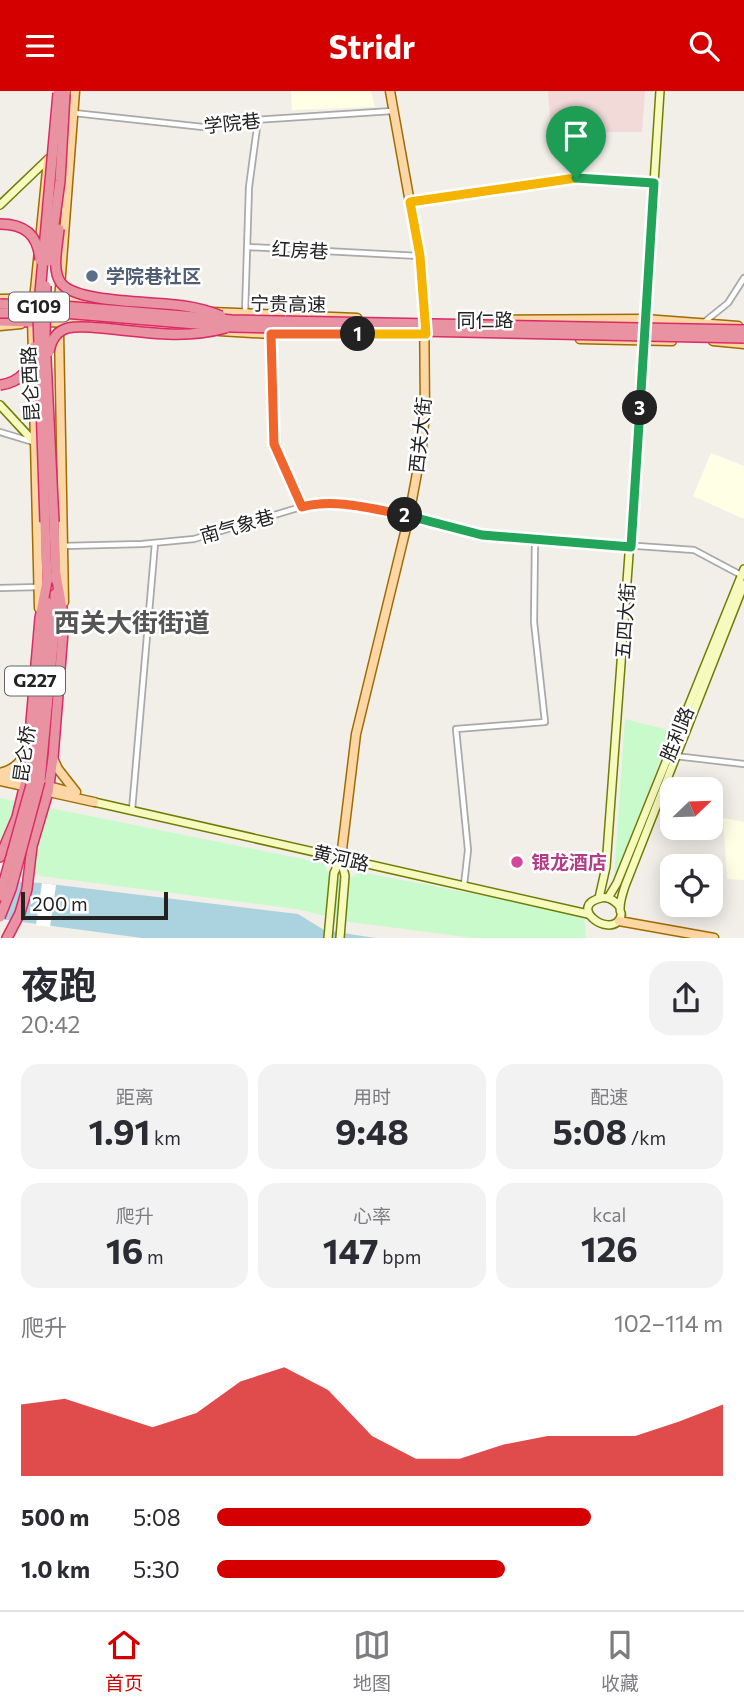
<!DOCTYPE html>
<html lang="zh">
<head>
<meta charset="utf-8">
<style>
	:root { --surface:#fff; --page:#f2f2f3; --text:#2b2b33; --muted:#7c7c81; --line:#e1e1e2; --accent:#d40000 }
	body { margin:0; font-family:Commissioner,"Noto Sans SC",sans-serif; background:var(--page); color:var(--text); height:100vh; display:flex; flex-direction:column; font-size:26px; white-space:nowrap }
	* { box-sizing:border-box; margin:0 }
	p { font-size:23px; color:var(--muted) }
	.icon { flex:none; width:38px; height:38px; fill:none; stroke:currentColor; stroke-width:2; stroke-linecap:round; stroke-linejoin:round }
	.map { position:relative; height:847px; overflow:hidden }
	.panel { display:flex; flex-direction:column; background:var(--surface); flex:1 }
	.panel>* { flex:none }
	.needle { width:46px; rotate:67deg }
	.fabs { position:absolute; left:660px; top:686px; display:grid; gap:14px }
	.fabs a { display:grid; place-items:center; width:63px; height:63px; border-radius:14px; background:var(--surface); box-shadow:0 4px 18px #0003; font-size:35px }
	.scale { position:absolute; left:21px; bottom:18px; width:147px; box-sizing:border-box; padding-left:7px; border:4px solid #222; border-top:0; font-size:19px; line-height:24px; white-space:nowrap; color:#222; -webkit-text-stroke:5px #fff; paint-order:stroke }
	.pin { position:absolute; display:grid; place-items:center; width:60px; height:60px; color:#fff; margin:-72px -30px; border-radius:50% 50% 50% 0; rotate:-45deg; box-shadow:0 0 7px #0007 }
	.pin .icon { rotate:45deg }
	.km { position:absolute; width:35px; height:35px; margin:-18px; border-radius:50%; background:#222; color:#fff; font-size:19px; line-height:35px; text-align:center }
	.round { display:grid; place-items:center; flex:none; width:74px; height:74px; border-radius:21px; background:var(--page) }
	.head { display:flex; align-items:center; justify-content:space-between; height:119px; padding:0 21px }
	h1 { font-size:38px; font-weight:700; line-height:52px }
	.stats { display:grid; grid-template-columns:repeat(3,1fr); gap:10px; height:119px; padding:7px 21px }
	.stats div { display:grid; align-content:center; border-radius:18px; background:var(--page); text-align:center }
	.stats b { font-size:35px; font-weight:700 }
	.stats small { font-size:19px; font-weight:400 }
	.stats p { font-size:19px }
	.chart { height:196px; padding:14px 21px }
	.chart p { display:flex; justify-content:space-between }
	.chart svg { width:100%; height:126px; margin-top:7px; fill:var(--accent); opacity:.7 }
	ul { padding:0 21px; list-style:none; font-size:23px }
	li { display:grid; grid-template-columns:112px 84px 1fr; align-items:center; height:52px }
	li i { height:18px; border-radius:9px; background:var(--accent) }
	header { display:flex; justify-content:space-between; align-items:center; height:91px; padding:0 21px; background:var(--accent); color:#fff; font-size:32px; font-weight:700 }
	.tabs { display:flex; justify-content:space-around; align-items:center; height:98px; border-top:2px solid var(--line); background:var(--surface); font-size:19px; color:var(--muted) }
	.tabs a { display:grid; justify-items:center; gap:4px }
	.tabs .on { color:var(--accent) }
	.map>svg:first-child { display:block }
</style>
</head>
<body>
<header><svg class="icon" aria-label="menu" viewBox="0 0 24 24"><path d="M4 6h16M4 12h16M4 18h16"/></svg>Stridr<svg class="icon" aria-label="search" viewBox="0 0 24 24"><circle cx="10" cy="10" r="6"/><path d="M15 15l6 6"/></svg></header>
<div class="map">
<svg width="744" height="847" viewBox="0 0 744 847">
	<rect width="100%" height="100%" fill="#f2efe9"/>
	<polygon fill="#f2dad9" points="548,0 645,0 642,41 551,41"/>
	<g fill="#ffffe5">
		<polygon points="291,0 371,0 375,16 292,19"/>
		<polygon points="711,362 744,375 744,428 693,405"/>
		<polygon points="723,727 744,731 744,789 727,788"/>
	</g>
	<g fill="#c8facc">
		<polygon points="625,628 672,640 614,787"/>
		<polygon points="0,707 323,772 332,788 347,789 360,781 584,824 586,847 474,847 350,831 297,818 40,785 23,771 0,769"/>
	</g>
	<polygon fill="#aad3df" points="0,790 42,792 298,823 324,839 375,847 142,847 0,828"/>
	<polygon fill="#fff" points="42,792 56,794 50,836 36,834"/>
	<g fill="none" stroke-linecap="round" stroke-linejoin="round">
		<defs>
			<g id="street">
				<polyline points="74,22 203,36 238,30 392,20"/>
				<polyline points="411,111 576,87 654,92"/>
				<polyline points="248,156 419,165"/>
				<polyline points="245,222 249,96 258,29"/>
				<polyline points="703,232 728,212 744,187"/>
				<polyline points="271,243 274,353 302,416"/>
				<polyline points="0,341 33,351"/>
				<polyline points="63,455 142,453 194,448 311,413 351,414 409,425 482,444 694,459 741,484"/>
				<polyline points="0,497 38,496"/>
				<polyline points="675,665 744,673"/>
				<polyline points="132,719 155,452"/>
				<polyline points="464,794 468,759 456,638 545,631 534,531 535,448"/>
			</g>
			<g id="secondary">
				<polyline points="0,114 48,68"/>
				<polyline points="645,231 660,0"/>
				<polyline points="0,314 35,352"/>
				<polyline points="94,711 588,823"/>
				<polyline points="599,807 606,776 645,246"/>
				<polyline points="608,807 617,792 744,478"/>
				<path d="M620 816C615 810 609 805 601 807 567 815 608 847 620 828 623 819 620 825 620 817 620 810 623 801 625 795L744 493"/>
				<polyline points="328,847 334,782 341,767"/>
				<polyline points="340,847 345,785 341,768"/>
			</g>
			<g id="primary">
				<polyline points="0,208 59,207 102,211"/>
				<polyline points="34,209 48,69"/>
				<polyline points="59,210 75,0"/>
				<polyline points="212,221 357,227"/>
				<polyline points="32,226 39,517"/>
				<polyline points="464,229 645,228 738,235"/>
				<polyline points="41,231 84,232"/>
				<polyline points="111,234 199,239"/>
				<polyline points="0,235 21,233"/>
				<polyline points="59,240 64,511"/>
				<polyline points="219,240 271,243 374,243"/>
				<polyline points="580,248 672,250"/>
				<polyline points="713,250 744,253"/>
				<polyline points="53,667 58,678 76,701"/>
				<path d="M0 682C16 678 22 670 28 655"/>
				<polyline points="0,686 15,686 75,702"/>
				<polyline points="0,690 28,696"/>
				<polyline points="44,700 94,711"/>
				<polyline points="341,767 356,643 409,425 422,355 425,322 424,204 419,162 390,0"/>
				<polyline points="619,830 714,847"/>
			</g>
			<g id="highway">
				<polyline points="0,230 32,231"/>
				<polyline points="45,431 47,490"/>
				<polyline points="54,431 56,489"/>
				<polyline points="33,687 46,542 47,511"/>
				<polyline points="40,690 54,543 55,503"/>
				<polyline points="0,766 17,726 26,689 40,527 48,485"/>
				<polyline points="7,847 20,822 27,798 32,755 48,701 53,667 64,528 56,484"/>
			</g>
		</defs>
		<use href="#street" stroke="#a9a9a9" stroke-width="8"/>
		<use href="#secondary" stroke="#707d05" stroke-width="10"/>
		<use href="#primary" stroke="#a06b00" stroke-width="11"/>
		<use href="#highway" stroke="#dc2a67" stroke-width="12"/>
		<use href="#street" stroke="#fff" stroke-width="4.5"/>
		<use href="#secondary" stroke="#f7fabf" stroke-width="7"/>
		<use href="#primary" stroke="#fcd6a4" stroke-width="8"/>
		<use href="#highway" stroke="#e892a2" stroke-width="9"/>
		<defs>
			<g id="highway-bridge">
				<path d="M0 133C25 133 38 144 40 169"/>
				<path d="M59 138C58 153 51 179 61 192 77 213 157 210 184 215 197 217 209 220 221 225"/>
				<polyline points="49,170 60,90 65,3"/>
				<polyline points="46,195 45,247 54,431"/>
				<polyline points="0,213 63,215 232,229 744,239"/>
				<polyline points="0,222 63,222 232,236 744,247"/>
				<path d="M49 261C51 250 56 240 68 237 81 234 98 237 112 238 153 242 185 248 226 237"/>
				<path d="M0 294C22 291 32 277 34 256"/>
				<polyline points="45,431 38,224 58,2"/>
				<polyline points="0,805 33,687"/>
				<polyline points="0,826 11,798 40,690"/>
			</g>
		</defs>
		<use href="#highway-bridge" stroke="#dc2a67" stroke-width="12" stroke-linecap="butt"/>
		<use href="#highway-bridge" stroke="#e892a2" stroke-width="9"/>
	</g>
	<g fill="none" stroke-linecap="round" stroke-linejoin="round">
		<defs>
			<polyline id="split-1" points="358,243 426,243 420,165 410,111 576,87"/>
			<path id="split-2" d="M358 243H271L274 353 302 416C335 407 372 418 405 424"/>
			<polyline id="split-3" points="405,424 482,444 631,456 640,317"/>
			<polyline id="split-4" points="576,87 654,92 640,317"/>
		</defs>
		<use href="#split-1" stroke="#fff" stroke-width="14"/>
		<use href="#split-2" stroke="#fff" stroke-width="14"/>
		<use href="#split-3" stroke="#fff" stroke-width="14"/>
		<use href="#split-4" stroke="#fff" stroke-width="14"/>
		<use href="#split-1" stroke="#f5b400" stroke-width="9"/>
		<use href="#split-2" stroke="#f0652b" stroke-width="9"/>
		<use href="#split-3" stroke="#22a559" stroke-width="9"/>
		<use href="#split-4" stroke="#22a559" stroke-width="9"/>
	</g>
	<circle fill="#5c6f8a" stroke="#fff" stroke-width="2.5" cx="92" cy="185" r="7"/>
	<circle fill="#d1479c" stroke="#fff" stroke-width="2.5" cx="517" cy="771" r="7"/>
	<g text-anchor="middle" stroke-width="5" stroke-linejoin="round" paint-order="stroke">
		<g fill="#fff" stroke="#646464" stroke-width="2">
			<rect x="9" y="201.5" width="60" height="29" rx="5"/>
			<rect x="5" y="575.5" width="60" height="29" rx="5"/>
		</g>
		<g font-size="18" font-weight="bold" fill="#222">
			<text x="39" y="222">G109</text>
			<text x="35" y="596">G227</text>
		</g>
		<g font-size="19" fill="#222" stroke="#fff">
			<text transform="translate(232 32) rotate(-6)" y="7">学院巷</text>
			<text transform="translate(300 159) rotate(3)" y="7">红房巷</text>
			<text transform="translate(288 213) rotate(1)" y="7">宁贵高速</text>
			<text x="485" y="236">同仁路</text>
			<text transform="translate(30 293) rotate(-93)" y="7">昆仑西路</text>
			<text transform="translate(420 344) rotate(-84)" y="7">西关大街</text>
			<text transform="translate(237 435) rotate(-16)" y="7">南气象巷</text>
			<text transform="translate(625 530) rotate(-86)" y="7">五四大街</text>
			<text transform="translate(677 643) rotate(-68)" y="7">胜利路</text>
			<text transform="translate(24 663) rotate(-82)" y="7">昆仑桥</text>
			<text transform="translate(341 767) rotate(13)" y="7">黄河路</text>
		</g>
		<g font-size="19" font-weight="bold" fill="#4e5e75" stroke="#fff" text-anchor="start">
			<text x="106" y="192">学院巷社区</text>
		</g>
		<g font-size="19" font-weight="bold" fill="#b23c85" stroke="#fff" text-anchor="start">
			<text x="531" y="778">银龙酒店</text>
		</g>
		<g font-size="26" font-weight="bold" fill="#555" stroke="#fff">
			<text x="132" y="541">西关大街街道</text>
		</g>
	</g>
</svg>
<div class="fabs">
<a><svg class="needle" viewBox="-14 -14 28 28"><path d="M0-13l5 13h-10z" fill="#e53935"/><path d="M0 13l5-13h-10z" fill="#7c7c81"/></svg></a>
<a><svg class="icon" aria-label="locate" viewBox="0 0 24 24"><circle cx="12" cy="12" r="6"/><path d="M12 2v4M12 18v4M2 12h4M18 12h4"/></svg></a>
</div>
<div class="scale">200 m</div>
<div class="pin" style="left:576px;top:87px;background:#1e9e55"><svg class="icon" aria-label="arrive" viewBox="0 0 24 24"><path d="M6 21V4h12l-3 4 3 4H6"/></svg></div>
<b class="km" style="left:358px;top:243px">1</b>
<b class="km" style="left:405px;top:424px">2</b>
<b class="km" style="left:640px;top:317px">3</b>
</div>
<section class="panel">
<div class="head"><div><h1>夜跑</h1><p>20:42</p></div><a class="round"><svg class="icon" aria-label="share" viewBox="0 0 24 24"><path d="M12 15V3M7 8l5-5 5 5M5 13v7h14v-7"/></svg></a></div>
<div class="stats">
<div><p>距离</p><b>1.91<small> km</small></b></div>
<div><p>用时</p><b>9:48</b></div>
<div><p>配速</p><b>5:08<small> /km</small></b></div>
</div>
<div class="stats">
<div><p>爬升</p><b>16<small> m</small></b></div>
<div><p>心率</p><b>147<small> bpm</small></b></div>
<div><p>kcal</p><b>126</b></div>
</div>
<div class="chart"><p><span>爬升</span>102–114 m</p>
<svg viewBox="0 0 160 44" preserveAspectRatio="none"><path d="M0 44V19L10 17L20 22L30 27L40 22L50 11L60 6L70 14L80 30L90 38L100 38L110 33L120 30L130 30L140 30L150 25L160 19V44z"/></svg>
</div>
<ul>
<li><b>500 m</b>5:08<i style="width:74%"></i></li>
<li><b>1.0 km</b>5:30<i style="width:57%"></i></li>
</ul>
</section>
<nav class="tabs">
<a class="on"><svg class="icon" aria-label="home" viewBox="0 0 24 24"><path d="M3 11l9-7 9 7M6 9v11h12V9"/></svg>首页</a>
<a><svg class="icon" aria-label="map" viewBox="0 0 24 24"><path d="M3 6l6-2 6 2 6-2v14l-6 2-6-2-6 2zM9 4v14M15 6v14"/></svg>地图</a>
<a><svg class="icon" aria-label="saved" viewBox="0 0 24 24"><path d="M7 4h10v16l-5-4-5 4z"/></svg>收藏</a>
</nav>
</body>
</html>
